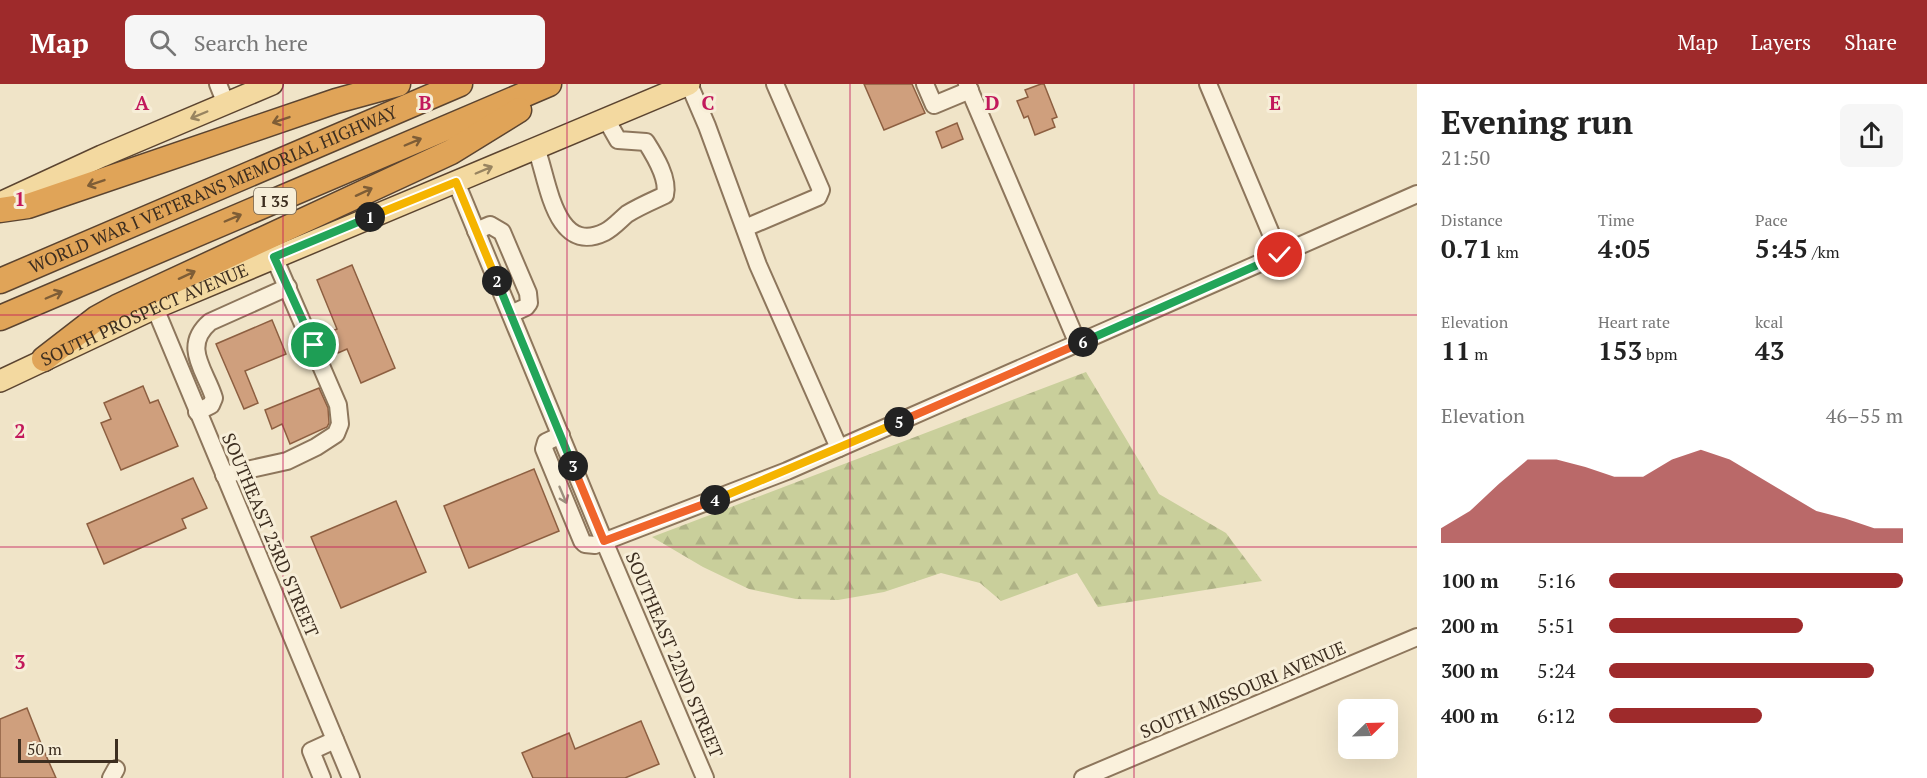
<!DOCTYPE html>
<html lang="en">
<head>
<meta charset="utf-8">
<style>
	:root { --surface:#fff; --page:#f6f6f6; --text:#222; --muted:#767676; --accent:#9e2a2b }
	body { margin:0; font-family:"PT Serif",serif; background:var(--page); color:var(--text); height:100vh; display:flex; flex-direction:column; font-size:22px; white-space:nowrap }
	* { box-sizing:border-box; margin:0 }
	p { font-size:20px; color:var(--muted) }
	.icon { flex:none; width:33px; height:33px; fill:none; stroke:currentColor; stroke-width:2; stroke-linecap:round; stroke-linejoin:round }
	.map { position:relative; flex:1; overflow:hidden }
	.panel { display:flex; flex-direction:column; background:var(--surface); width:510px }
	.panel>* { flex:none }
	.needle { width:39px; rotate:67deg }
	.controls { position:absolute; left:1338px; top:615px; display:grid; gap:12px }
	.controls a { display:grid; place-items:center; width:60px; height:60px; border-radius:9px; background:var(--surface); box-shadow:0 6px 24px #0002; font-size:30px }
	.scale { position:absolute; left:18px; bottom:15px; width:100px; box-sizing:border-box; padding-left:6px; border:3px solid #3d2e20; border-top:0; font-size:16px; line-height:21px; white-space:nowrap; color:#3d2e20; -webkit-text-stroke:4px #f7eed8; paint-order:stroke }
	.pin { position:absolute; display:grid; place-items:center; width:51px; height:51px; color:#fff; margin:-26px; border:3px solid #fff; border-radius:50%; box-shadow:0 2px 6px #0007 }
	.km { position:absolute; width:30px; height:30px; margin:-15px; border-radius:50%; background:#222; color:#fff; font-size:16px; line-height:30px; text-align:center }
	.round { display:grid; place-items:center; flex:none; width:63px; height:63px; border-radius:9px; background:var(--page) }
	.head { display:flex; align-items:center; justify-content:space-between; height:102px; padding:0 24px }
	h1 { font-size:33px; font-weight:700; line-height:45px }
	.metrics { display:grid; grid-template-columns:repeat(3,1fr); gap:9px; height:102px; padding:6px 24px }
	.metrics div { display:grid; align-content:center }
	.metrics b { font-size:26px; font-weight:700 }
	.metrics small { font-size:16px; font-weight:400 }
	.metrics p { font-size:16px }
	.chart { height:168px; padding:12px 24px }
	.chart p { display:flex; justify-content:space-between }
	.chart svg { width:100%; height:108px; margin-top:6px; fill:var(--accent); opacity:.7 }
	ul { padding:0 24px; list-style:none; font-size:20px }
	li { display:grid; grid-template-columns:96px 72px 1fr; align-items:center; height:45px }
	li i { height:15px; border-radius:8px; background:var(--accent) }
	header { display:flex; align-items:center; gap:36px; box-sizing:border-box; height:84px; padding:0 30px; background:var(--accent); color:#fff }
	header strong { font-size:28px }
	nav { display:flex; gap:33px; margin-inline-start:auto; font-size:21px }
	.search { width:420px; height:54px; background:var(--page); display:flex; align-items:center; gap:15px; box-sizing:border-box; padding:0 21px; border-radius:9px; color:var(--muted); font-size:22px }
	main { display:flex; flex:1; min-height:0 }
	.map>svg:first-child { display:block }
</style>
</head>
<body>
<header>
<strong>Map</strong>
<div class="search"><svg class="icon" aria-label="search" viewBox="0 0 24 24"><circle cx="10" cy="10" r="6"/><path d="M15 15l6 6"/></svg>Search here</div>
<nav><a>Map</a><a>Layers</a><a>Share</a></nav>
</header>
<main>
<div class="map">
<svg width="1417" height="694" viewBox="0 0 1417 694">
	<defs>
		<pattern id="forest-firs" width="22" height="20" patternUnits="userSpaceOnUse" patternTransform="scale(1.5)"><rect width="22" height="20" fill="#c9cf9b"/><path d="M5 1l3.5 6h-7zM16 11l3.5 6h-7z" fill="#aeb285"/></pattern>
	</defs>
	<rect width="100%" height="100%" fill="#f0e4c8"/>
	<polygon fill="url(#forest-firs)" points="1086,288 1159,410 1226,449 1262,497 1098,523 1077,489 1001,517 980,499 941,489 884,508 838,516 796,515 749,505 703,483 652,453"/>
	<g fill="#cf9f7d" stroke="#8d5f41" stroke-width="1.5">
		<polygon points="864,0 912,0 925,29 884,46"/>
		<polygon points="1041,0 1044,0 1057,33 1052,35 1055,43 1035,51 1028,32 1024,34 1017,17 1028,13 1025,6"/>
		<polygon points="957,39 963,55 942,64 936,48"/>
		<polygon points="352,181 395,284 361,299 347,265 338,269 329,248 337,245 317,196"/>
		<polygon points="272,236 286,270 245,287 258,319 244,325 216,260"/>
		<polygon points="143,302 150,319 158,316 178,362 121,386 101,339 111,335 104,319"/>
		<polygon points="319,304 328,324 329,339 327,343 290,360 282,340 272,345 265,326"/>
		<polygon points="534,385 559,447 469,484 444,422"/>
		<polygon points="193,394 207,424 182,435 186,444 104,480 87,440"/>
		<polygon points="396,417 426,488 341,524 311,453"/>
		<polygon points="27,624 44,667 56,694 0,694 0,635"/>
		<polygon points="641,637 659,680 625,694 533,694 522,669 569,649 575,665"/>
	</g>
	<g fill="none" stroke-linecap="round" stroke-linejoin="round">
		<defs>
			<g id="minor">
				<polyline points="218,0 226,20"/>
				<polyline points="689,0 707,42 758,181 839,364"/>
				<polyline points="925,0 934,21 970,6"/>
				<polyline points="967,0 1078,260"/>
				<polyline points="1208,0 1280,171"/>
				<path d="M536 64C548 94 554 173 605 148 613 144 620 136 627 130 638 123 652 117 665 111 669 95 655 72 646 58L618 56 606 35"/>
				<polyline points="456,98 604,457 705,694"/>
				<polyline points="745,144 818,113 821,106 775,0"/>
				<polyline points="476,147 490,141 502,148 528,209 529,219 526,223 511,230"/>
				<polyline points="155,224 351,694"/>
				<path d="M197 328 211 321 214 314C206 287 181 263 210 238L288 203"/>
				<polyline points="561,351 546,358 544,365 582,457 585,460 595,461 787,387 1417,110"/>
				<polyline points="224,391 287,377 316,363 336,350 340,340 338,321 274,173"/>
				<polyline points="111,694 116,685"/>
				<polyline points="322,694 311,667 335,656"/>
				<polyline points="1083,694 1417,553"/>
			</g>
			<g id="major">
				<polyline points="0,119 102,72 272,0"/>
				<path id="s1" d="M0 297 155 224 689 0"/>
			</g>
			<g id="highway">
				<polyline points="0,126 28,122 336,17 398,0"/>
				<path id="s2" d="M0 197 460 0"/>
				<polyline points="0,234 549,0"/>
				<polyline points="44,275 97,234 117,223 451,68 519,26"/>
			</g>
		</defs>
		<use href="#minor" stroke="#8d765c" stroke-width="20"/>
		<use href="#major" stroke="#5b4430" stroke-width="24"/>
		<use href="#highway" stroke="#5b4430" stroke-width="27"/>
		<use href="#minor" stroke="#faf1dc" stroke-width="16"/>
		<use href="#major" stroke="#f3d9a0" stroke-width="21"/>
		<use href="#highway" stroke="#e0a458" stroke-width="24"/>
	</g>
	<defs><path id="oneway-shaft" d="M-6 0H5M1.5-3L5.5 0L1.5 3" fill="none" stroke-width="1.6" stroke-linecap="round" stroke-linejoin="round" transform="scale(1.5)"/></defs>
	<g stroke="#988460">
		<use href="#oneway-shaft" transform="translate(199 31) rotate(157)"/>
		<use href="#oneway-shaft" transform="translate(484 86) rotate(-23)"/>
	</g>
	<g stroke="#7e5d36">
		<use href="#oneway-shaft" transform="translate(281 36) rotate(161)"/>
		<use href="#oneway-shaft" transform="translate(413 58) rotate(-23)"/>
		<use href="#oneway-shaft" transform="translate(96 99) rotate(161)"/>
		<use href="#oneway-shaft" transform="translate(364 108) rotate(-25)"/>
		<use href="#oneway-shaft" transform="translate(233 134) rotate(-23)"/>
		<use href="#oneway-shaft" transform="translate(187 191) rotate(-25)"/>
		<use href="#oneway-shaft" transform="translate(54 211) rotate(-23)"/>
	</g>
	<use stroke="#9c907e" href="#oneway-shaft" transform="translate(563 411) rotate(67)"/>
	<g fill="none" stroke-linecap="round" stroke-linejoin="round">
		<defs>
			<polyline id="split-1" points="314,261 274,173 370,133"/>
			<polyline id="split-2" points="370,133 456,98 497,197"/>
			<polyline id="split-3" points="497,197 573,382"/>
			<polyline id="split-4" points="573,382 604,457 715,416"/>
			<polyline id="split-5" points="715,416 899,338"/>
			<polyline id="split-6" points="899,338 1083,258"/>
			<polyline id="split-7" points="1083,258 1280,171"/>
		</defs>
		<use href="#split-1" stroke="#fff" stroke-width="12"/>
		<use href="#split-2" stroke="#fff" stroke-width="12"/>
		<use href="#split-3" stroke="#fff" stroke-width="12"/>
		<use href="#split-4" stroke="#fff" stroke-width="12"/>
		<use href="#split-5" stroke="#fff" stroke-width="12"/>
		<use href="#split-6" stroke="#fff" stroke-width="12"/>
		<use href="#split-7" stroke="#fff" stroke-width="12"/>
		<use href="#split-1" stroke="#22a559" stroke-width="8"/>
		<use href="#split-2" stroke="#f5b400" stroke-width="8"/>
		<use href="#split-3" stroke="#22a559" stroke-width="8"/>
		<use href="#split-4" stroke="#f0652b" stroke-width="8"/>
		<use href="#split-5" stroke="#f5b400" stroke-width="8"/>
		<use href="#split-6" stroke="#f0652b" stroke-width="8"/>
		<use href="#split-7" stroke="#22a559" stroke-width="8"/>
	</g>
	<path fill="none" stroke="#c2185b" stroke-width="1.5" stroke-opacity="0.55" d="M283 0V694M567 0V694M850 0V694M1134 0V694M0 231H1417M0 463H1417"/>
	<g text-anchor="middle" stroke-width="6" stroke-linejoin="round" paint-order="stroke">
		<rect fill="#f7eed8" stroke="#756857" stroke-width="1.5" x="254" y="104" width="42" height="26" rx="4.5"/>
		<g font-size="16" font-weight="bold" fill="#3d2e20">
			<text x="275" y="123">I 35</text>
		</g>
		<g font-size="18" fill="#3d2e20" stroke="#f7eed8">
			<text dy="6" stroke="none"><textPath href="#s2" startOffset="232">WORLD WAR I VETERANS MEMORIAL HIGHWAY</textPath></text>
			<text dy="6" stroke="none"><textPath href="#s1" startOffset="159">SOUTH PROSPECT AVENUE</textPath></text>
			<text transform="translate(270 451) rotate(67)" y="6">SOUTHEAST 23RD STREET</text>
			<text transform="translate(674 571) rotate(67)" y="6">SOUTHEAST 22ND STREET</text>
			<text transform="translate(1243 606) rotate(-23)" y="6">SOUTH MISSOURI AVENUE</text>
		</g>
	</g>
	<g font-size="20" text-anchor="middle" font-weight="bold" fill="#c2185b" stroke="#f7eed8" stroke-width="6" stroke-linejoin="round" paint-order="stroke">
		<text x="142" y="26">A</text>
		<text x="425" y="26">B</text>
		<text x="708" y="26">C</text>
		<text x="992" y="26">D</text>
		<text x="1275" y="26">E</text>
		<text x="20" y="122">1</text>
		<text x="20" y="354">2</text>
		<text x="20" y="585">3</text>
	</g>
</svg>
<div class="controls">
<a><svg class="needle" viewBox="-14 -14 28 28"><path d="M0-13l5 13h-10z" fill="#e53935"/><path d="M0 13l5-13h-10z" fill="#767676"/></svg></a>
</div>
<div class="scale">50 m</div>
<div class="pin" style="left:314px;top:261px;background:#1e9e55"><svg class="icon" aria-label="arrive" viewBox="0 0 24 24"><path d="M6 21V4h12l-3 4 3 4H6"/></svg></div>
<div class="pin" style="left:1280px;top:171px;background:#d93025"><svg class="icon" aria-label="check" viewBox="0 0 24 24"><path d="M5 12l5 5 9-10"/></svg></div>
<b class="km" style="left:370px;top:133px">1</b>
<b class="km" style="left:497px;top:197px">2</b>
<b class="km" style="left:573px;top:382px">3</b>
<b class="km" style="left:715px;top:416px">4</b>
<b class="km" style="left:899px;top:338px">5</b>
<b class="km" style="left:1083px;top:258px">6</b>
</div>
<section class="panel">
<div class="head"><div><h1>Evening run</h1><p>21:50</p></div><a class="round"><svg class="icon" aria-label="share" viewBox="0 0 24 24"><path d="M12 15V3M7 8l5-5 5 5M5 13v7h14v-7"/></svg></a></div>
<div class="metrics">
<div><p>Distance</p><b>0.71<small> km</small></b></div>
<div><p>Time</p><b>4:05</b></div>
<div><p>Pace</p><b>5:45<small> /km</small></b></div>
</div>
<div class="metrics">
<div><p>Elevation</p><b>11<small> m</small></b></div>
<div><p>Heart rate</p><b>153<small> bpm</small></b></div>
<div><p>kcal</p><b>43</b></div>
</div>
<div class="chart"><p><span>Elevation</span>46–55 m</p>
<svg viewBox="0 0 160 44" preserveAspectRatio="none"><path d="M0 44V38L10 31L20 20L30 10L40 10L50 13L60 17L70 17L80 10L90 6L100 10L110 17L120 24L130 31L140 34L150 38L160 38V44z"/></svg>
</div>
<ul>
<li><b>100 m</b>5:16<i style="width:100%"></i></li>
<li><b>200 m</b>5:51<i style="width:66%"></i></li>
<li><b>300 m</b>5:24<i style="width:90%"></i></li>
<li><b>400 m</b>6:12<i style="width:52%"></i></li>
</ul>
</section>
</main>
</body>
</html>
